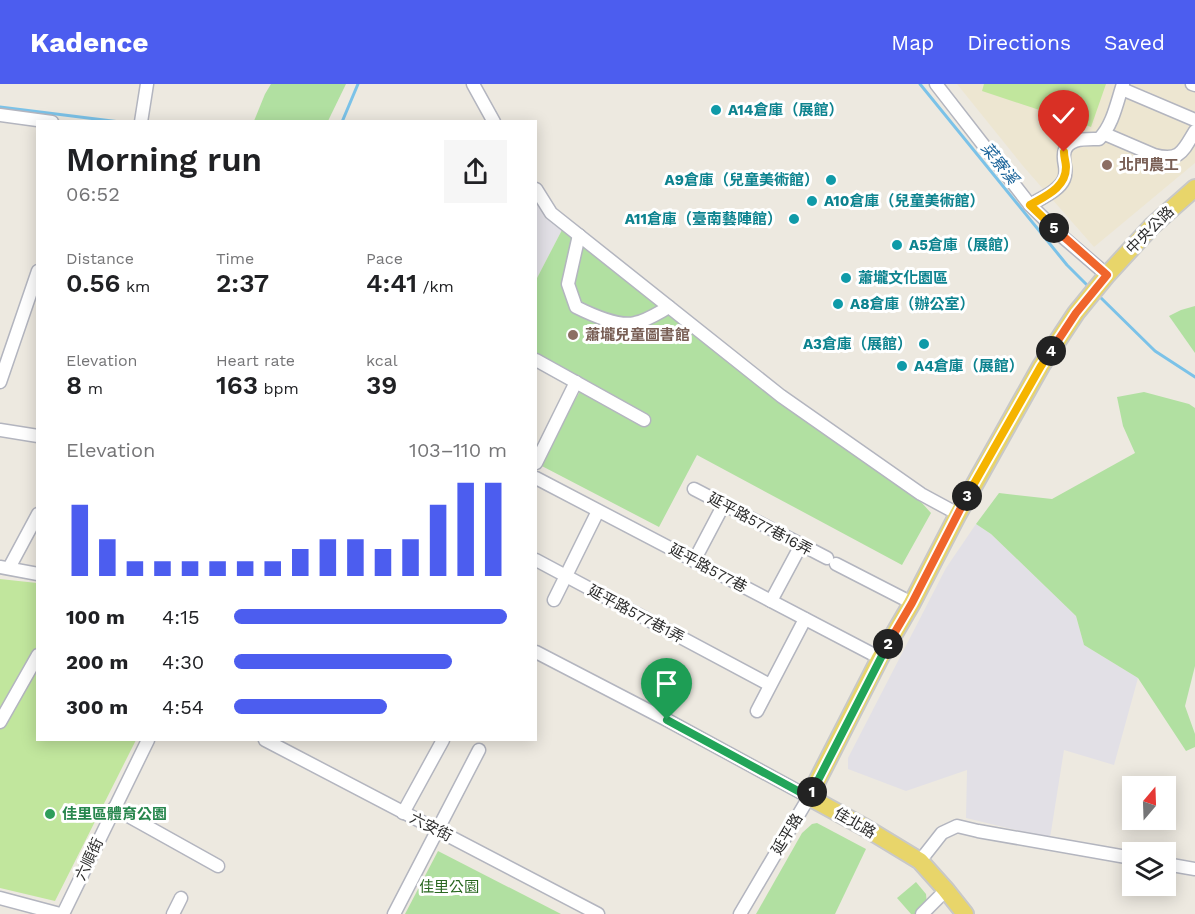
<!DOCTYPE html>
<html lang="en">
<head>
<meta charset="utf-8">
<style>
	:root { --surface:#fff; --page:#f6f6f6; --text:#202124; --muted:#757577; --accent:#4c5def }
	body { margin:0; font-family:"Work Sans","Noto Sans TC",sans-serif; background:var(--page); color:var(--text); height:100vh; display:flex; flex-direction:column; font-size:22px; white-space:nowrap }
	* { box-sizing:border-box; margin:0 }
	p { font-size:20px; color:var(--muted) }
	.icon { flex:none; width:33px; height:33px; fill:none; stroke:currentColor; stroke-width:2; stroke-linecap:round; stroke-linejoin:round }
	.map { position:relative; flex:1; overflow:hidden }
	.details { position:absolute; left:36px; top:36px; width:501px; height:621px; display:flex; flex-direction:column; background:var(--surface); border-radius:0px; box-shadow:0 3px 15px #0003 }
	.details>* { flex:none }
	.needle { width:39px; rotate:19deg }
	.tools { position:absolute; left:1122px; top:692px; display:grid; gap:12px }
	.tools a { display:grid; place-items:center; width:54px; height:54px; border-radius:0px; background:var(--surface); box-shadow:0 3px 15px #0003; font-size:30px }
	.pin { position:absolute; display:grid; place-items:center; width:51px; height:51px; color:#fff; margin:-62px -26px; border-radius:50% 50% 50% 0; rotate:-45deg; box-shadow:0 0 6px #0007 }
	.pin .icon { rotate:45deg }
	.km { position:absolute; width:30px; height:30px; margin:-15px; border-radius:50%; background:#222; color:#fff; font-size:16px; line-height:30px; text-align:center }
	.round { display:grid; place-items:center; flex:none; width:63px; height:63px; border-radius:0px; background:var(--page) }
	.summary { display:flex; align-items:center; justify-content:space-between; height:102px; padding:0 30px }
	h1 { font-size:33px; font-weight:600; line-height:45px }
	.stats { display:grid; grid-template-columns:repeat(3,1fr); gap:9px; height:102px; padding:6px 30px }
	.stats div { display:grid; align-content:center }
	.stats b { font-size:26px; font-weight:600 }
	.stats small { font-size:16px; font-weight:400 }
	.stats p { font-size:16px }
	.chart { height:168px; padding:12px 30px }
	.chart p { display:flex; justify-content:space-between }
	.chart svg { width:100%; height:108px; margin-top:6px; stroke:var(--accent); stroke-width:6 }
	ul { padding:0 30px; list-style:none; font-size:20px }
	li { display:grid; grid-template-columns:96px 72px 1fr; align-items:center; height:45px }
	li i { height:15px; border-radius:8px; background:var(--accent) }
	header { display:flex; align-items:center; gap:36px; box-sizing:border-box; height:84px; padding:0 30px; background:var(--accent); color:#fff }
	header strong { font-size:28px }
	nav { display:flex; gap:33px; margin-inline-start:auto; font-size:21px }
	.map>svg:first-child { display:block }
</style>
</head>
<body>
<header>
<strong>Kadence</strong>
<nav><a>Map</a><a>Directions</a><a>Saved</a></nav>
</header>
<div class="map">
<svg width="1195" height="830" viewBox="0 0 1195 830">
	<rect width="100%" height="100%" fill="#ede9e0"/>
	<g fill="#e2e0e6">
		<polygon points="536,112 563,144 536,196"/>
		<polygon points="976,440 991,450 1076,532 1084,561 1138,594 1114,681 1064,666 1050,754 966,734 967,686 906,707 848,685 848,674 946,484"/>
	</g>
	<polygon fill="#ede6d1" points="957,0 1195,0 1195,79 1094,163 1023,82"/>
	<g fill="#b1e0a1">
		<polygon points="271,0 346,0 328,37 254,37 265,10"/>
		<polygon points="563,144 779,316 922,419 931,429 902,481 697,371 659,443 538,380 586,297 536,269 536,196"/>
		<polygon points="1195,222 1195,269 1169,232 1181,226"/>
		<polygon points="1144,308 1189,320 1195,324 1195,582 1185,622 1195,650 1195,663 1186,667 1138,594 1084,561 1076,532 991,450 976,440 999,409 1052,415 1135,369 1123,342 1117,313"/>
		<polygon points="817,739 866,765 835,830 756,830 802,749 812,740"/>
		<polygon points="438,767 561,830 405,830"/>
		<polygon points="916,798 926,810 927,820 915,830 911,830 897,814"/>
	</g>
	<g fill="#c1e69d">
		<polygon points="984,0 1106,0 1091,43 982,7"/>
		<polygon points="0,495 37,499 38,656 136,656 55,817 0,804"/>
	</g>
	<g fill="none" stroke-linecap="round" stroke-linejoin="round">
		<g stroke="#7bc2e8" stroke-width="3">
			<polyline points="920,0 1067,181 1089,203"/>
			<polyline points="0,23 120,38"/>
			<polyline points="342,38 358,0"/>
			<polyline points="1098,211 1155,267 1195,293"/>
		</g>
		<defs>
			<g id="minor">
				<polyline points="473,0 494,38"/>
				<polyline points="936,0 1030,121 1064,154 1107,191"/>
				<polyline points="1192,0 1195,1"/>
				<polyline points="1122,5 1195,36"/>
				<polyline points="0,31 52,38"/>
				<polyline points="141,38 147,0"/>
				<path d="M1105 50 1154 71C1180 78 1183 67 1195 47"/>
				<polyline points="536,105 551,129 781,312 921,410 958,430"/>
				<path d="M1030 121C1041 114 1059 107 1064 95 1068 86 1063 79 1064 71 1065 53 1087 55 1099 55 1113 41 1117 18 1123 0"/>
				<path d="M579 151 568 200 576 223C590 230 619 243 635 239 646 237 658 229 669 223"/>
				<polyline points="536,276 644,336"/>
				<polyline points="0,298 38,187"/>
				<polyline points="0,346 38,352"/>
				<polyline points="536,379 576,298"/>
				<polyline points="536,394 880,574"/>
				<polyline points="694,405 827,474"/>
				<polyline points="536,476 770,601"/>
				<polyline points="694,477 724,420"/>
				<polyline points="836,480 912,519"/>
				<polyline points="0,483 38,490"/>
				<polyline points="9,484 38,430"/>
				<polyline points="554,516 598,427"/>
				<polyline points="771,517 801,461"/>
				<polyline points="536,568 667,636 809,713 740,830"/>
				<polyline points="757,627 805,535"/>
				<polyline points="0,638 38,571"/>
				<polyline points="265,656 598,830"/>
				<polyline points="114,724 218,782"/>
				<polyline points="403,729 443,656"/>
				<polyline points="920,777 942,749 957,742 978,747 1132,774"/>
				<polyline points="1166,780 1195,785"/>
				<polyline points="0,814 60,830"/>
				<polyline points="63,830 148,656"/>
				<polyline points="173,830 181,814"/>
				<polyline points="394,830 479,666"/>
				<polyline points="922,830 946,806"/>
			</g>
			<polyline id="major" points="965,830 946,806 920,777 864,743 809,713 880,574 912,519 958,430 1041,282 1076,229 1107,191 1152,142 1195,104"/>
		</defs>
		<use href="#minor" stroke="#b3b5bf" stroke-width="15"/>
		<use href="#major" stroke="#c8c8c8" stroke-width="20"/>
		<use href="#minor" stroke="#fff" stroke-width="12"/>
		<use href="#major" stroke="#e8d56a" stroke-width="16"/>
	</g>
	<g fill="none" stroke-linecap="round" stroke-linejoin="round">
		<defs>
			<polyline id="split-1" points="667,636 809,713 812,708"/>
			<polyline id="split-2" points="812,708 888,560"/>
			<polyline id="split-3" points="888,560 912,519 967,412"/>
			<polyline id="split-4" points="967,412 1041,282 1051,267"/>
			<polyline id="split-5" points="1051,267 1076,229 1107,191 1054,144"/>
			<path id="split-6" d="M1054 144 1030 121C1045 112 1066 104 1066 83 1066 78 1064 74 1064 68"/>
		</defs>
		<use href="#split-1" stroke="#fff" stroke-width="12"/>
		<use href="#split-2" stroke="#fff" stroke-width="12"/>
		<use href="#split-3" stroke="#fff" stroke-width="12"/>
		<use href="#split-4" stroke="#fff" stroke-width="12"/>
		<use href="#split-5" stroke="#fff" stroke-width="12"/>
		<use href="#split-6" stroke="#fff" stroke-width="12"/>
		<use href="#split-1" stroke="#22a559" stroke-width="8"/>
		<use href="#split-2" stroke="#22a559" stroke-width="8"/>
		<use href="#split-3" stroke="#f0652b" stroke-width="8"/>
		<use href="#split-4" stroke="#f5b400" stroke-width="8"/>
		<use href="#split-5" stroke="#f0652b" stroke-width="8"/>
		<use href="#split-6" stroke="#f5b400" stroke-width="8"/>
	</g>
	<g fill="#0f9aa8" stroke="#fff" stroke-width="2">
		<circle cx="716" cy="26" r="6"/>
		<circle cx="831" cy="96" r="6"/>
		<circle cx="812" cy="117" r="6"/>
		<circle cx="794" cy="135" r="6"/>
		<circle cx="897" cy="161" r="6"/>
		<circle cx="846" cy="194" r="6"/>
		<circle cx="838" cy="220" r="6"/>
		<circle cx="924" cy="260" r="6"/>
		<circle cx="902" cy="282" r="6"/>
	</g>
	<g fill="#8d6e63" stroke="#fff" stroke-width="2">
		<circle cx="1107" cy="81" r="6"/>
		<circle cx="573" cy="251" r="6"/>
	</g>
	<circle fill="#2e9e5b" stroke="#fff" stroke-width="2" cx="50" cy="730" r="6"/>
	<g text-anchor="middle" stroke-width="6" stroke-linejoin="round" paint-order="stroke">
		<g font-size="15" font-weight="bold" fill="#0d838f" stroke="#fff" text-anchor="start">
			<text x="728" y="31">A14倉庫（展館）</text>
			<text x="819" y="101" text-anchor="end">A9倉庫（兒童美術館）</text>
			<text x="824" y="122">A10倉庫（兒童美術館）</text>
			<text x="782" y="140" text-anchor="end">A11倉庫（臺南藝陣館）</text>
			<text x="909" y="166">A5倉庫（展館）</text>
			<text x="858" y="199">蕭壠文化園區</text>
			<text x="850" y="225">A8倉庫（辦公室）</text>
			<text x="912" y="265" text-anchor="end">A3倉庫（展館）</text>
			<text x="914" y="287">A4倉庫（展館）</text>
		</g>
		<g font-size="15" font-weight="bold" fill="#785e54" stroke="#fff" text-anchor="start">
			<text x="1119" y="86">北門農工</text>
			<text x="585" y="256">蕭壠兒童圖書館</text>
		</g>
		<g font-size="15" fill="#2d2d2d" stroke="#fff">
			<text transform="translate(1150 146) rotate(-45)" y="5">中央公路</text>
			<text transform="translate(760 440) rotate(28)" y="5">延平路577巷16弄</text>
			<text transform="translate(708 484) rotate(28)" y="5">延平路577巷</text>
			<text transform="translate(636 530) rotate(28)" y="5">延平路577巷1弄</text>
			<text transform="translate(855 739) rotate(30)" y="5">佳北路</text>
			<text transform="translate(431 743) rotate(27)" y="5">六安街</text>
			<text transform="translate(787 750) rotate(-59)" y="5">延平路</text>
			<text transform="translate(89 775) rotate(-64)" y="5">六順街</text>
		</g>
		<g font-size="15" font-weight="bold" fill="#27864d" stroke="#fff" text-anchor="start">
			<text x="62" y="735">佳里區體育公園</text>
		</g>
		<g font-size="15" fill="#296720" stroke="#fff">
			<text x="449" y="808">佳里公園</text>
		</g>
		<g font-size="16" font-style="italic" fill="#166097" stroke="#fff">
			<text transform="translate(1000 79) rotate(51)" y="6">菜寮溪</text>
		</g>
	</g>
</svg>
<div class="tools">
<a><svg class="needle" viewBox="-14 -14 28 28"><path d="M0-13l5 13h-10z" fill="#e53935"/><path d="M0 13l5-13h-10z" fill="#757577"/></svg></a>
<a><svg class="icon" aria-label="layers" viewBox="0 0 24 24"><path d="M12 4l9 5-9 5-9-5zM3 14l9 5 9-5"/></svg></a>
</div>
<div class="pin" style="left:667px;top:636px;background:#1e9e55"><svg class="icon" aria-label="arrive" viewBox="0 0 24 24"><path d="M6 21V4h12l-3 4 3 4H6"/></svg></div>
<div class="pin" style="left:1064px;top:68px;background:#d93025"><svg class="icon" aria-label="check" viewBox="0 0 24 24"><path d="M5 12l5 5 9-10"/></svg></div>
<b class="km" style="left:812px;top:708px">1</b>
<b class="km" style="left:888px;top:560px">2</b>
<b class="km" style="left:967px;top:412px">3</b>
<b class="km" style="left:1051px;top:267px">4</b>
<b class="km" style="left:1054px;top:144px">5</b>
<section class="details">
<div class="summary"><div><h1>Morning run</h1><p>06:52</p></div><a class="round"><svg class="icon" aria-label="share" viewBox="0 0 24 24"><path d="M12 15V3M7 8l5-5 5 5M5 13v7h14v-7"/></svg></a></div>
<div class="stats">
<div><p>Distance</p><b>0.56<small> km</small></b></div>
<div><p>Time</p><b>2:37</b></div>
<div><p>Pace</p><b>4:41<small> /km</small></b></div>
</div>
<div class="stats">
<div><p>Elevation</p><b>8<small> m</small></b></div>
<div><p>Heart rate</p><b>163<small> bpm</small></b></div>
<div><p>kcal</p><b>39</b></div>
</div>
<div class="chart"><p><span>Elevation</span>103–110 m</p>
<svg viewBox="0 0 160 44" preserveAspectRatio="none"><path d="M5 44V15M15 44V29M25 44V38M35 44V38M45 44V38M55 44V38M65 44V38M75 44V38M85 44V33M95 44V29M105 44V29M115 44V33M125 44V29M135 44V15M145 44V6M155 44V6"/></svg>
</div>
<ul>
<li><b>100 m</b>4:15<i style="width:100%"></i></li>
<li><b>200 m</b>4:30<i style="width:80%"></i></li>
<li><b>300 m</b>4:54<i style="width:56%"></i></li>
</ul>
</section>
</div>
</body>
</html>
